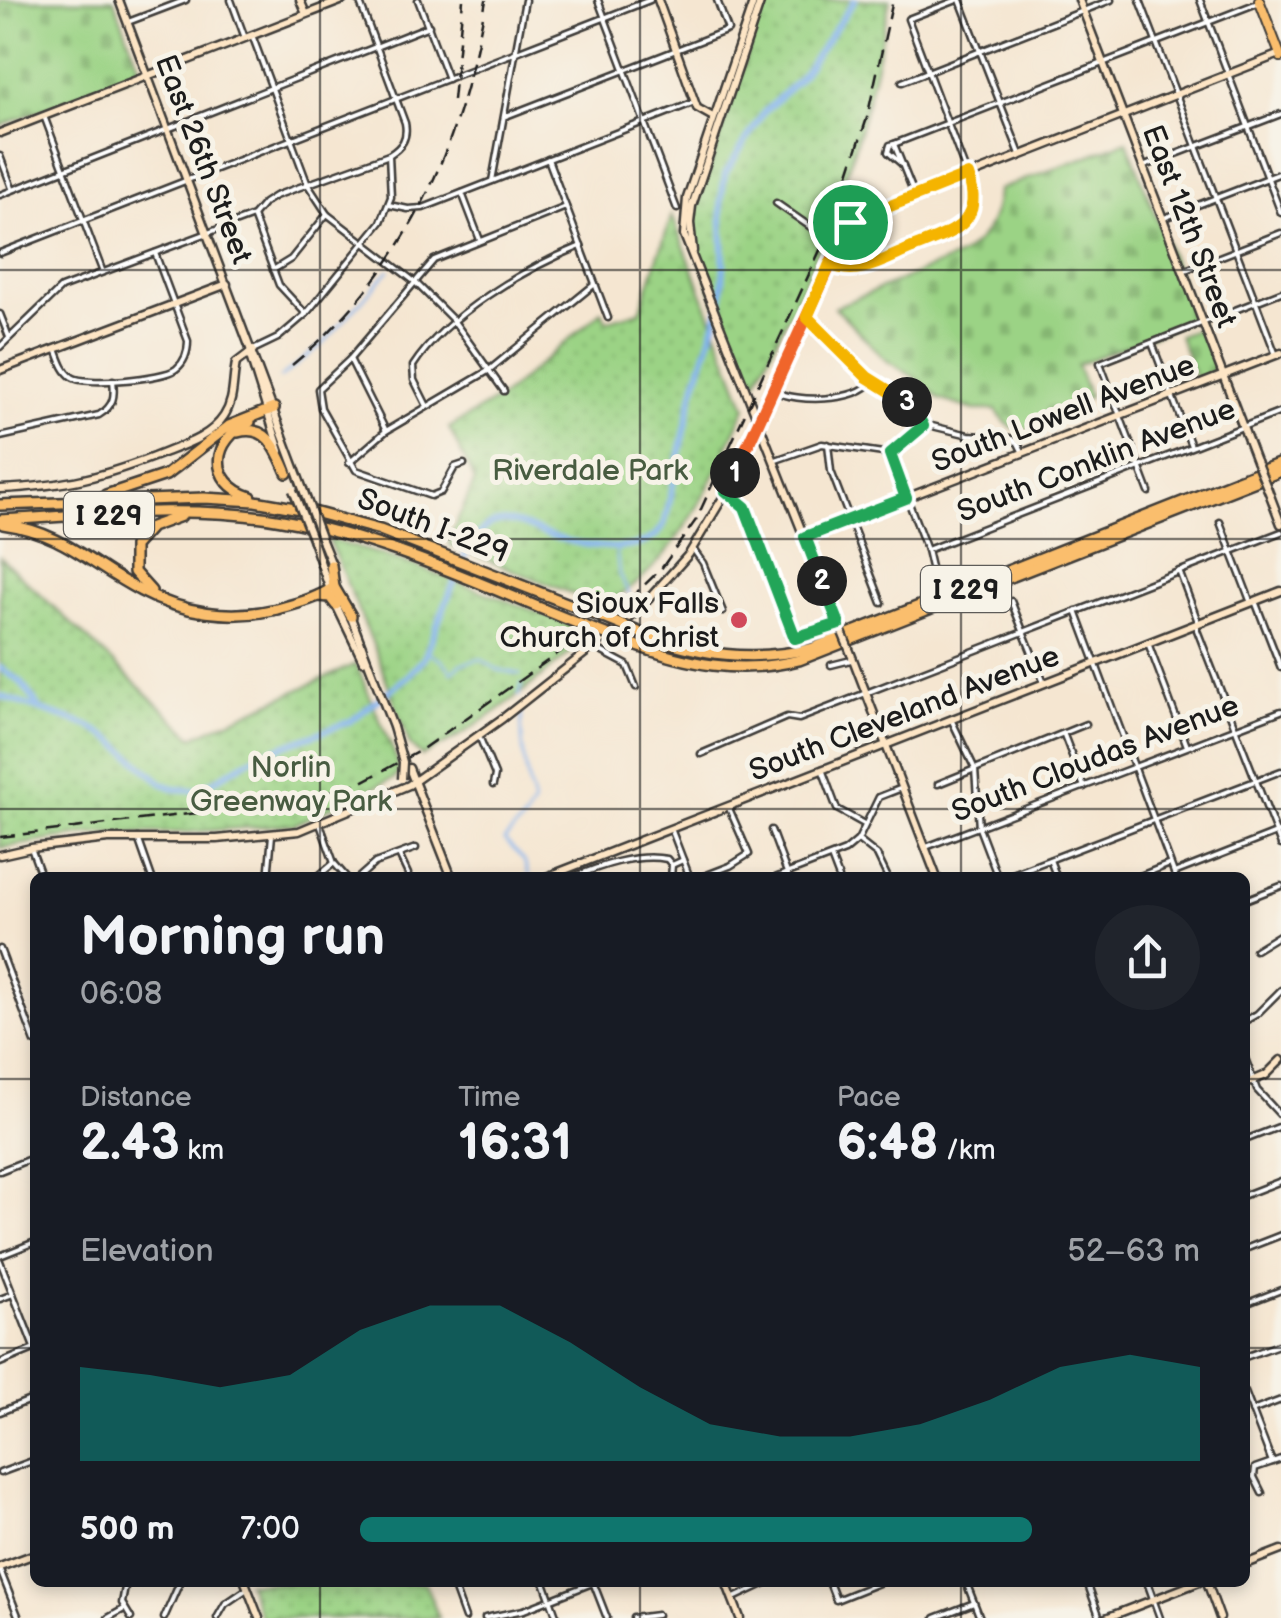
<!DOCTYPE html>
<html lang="en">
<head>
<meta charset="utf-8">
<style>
	:root { --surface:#171b24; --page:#20242c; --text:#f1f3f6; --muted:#9ea1a6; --accent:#0f766e }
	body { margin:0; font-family:"Balsamiq Sans",sans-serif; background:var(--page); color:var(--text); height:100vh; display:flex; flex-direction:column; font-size:38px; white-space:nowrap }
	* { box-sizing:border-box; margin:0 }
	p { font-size:32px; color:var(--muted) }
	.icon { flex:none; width:55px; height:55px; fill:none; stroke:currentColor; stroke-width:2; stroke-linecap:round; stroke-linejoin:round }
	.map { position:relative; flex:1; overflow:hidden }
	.details { position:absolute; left:30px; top:872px; width:1220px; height:715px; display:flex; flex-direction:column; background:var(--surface); border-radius:15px; box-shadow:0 5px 15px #0003 }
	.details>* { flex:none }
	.pin { position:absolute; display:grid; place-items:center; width:85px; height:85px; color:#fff; margin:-42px; border:5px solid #fff; border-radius:50%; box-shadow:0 2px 10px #0007 }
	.km { position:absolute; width:50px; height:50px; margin:-25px; border-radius:50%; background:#222; color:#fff; font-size:28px; line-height:50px; text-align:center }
	.round { display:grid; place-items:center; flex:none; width:105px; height:105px; border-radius:52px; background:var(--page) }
	.overview { display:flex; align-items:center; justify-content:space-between; height:170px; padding:0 50px }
	h1 { font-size:55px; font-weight:800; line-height:75px }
	.stats { display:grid; grid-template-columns:repeat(3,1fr); gap:15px; height:170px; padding:10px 50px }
	.stats div { display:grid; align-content:center }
	.stats b { font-size:50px; font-weight:800 }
	.stats small { font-size:28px; font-weight:400 }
	.stats p { font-size:28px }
	.chart { height:280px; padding:20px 50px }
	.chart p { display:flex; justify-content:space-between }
	.chart svg { width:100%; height:180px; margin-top:10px; fill:var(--accent); opacity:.7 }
	ul { padding:0 50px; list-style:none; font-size:32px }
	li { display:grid; grid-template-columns:160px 120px 1fr; align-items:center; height:75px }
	li i { height:25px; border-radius:12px; background:var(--accent) }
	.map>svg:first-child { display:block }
</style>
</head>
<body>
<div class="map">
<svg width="1281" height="1618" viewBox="0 0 1281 1618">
	<defs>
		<pattern id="cemetery-stones" width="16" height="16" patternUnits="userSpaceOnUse" patternTransform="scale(2.5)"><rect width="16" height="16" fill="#9bd385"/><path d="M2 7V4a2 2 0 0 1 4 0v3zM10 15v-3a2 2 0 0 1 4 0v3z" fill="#85b572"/></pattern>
		<pattern id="park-dots" width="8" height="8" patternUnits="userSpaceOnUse" patternTransform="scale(2.5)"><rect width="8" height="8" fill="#9bd385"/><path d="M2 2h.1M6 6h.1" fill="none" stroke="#85b572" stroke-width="1.8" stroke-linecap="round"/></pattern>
	</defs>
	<rect width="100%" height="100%" fill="#f7f3e8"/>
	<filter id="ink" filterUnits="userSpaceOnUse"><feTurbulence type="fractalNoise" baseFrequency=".01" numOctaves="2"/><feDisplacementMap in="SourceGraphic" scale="20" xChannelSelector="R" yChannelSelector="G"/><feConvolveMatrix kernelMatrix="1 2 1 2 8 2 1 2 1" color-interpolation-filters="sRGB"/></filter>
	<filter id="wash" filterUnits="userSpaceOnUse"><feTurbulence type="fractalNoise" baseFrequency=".0048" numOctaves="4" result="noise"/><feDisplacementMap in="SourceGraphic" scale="40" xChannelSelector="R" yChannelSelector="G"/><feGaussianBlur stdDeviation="2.25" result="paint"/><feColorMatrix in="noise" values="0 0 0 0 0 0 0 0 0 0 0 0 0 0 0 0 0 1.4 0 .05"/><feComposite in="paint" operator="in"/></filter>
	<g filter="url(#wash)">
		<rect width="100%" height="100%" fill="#f5e6d1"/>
		<g fill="url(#cemetery-stones)" stroke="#5c7850" stroke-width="2.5">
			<polygon points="0,0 114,0 140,68 137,73 0,126"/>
			<path d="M1127 141 1195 319 1077 365 1089 397 1046 414 1035 426C1015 434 1007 427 996 410H974L939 399 922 382 886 360 835 307 960 256C985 239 996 219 998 190Z"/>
			<polygon points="1200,328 1218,373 1197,381 1179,336"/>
		</g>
		<g fill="url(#park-dots)" stroke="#5c7850" stroke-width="2.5">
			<path d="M765 0H890C875 70 860 140 835 207 812 269 782 329 753 388 734 342 693 265 694 217Z"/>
			<path d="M672 215 746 407C710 484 680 562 604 606L449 545 450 537 475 481 449 428 503 396 602 311 606 321 640 311Z"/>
			<path d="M328 539 399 560 593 633C541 678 485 726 422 756L410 745 375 649Z"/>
			<polygon points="0,557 193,737 356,664 397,760 399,772 395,778 295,824 190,832 89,834 0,848"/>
			<polygon points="247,1583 425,1583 439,1618 261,1618"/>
		</g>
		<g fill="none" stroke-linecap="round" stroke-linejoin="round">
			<g stroke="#82b3ee" stroke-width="2.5">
				<polyline points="280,378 324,343 389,270"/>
				<polyline points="616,546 619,575 630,595"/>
				<polyline points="427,651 444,662 452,672 461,664 481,659 498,670 520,674"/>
				<polyline points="519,696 522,683"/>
				<path d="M522 711C520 743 525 773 534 803L525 819 504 840 524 860 529 875"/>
			</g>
			<g stroke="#82b3ee" stroke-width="6">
				<polyline points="0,668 21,682 40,709"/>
				<path d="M0 696 89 726 114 741 162 783 175 789 198 790 254 757 351 721 408 676 424 658 466 553C474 539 483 525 499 522 516 519 535 531 551 536 582 546 649 561 665 522L693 393 721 304 724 267 721 201 725 174 764 112 800 78 855 0"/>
			</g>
		</g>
	</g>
	<g filter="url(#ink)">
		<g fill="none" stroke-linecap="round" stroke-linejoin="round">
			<defs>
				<g id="street">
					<polyline points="231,0 245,38"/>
					<polyline points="418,0 448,79"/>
					<polyline points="598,0 677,209"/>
					<polyline points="960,0 1020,154"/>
					<polyline points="1140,0 1276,355"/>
					<polyline points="1200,0 1281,213"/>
					<polyline points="128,22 186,0"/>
					<polyline points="252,35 308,185 327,214 415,282 453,320 504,391"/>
					<polyline points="902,82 1111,0"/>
					<polyline points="44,116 102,270"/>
					<polyline points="506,116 728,30 717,0"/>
					<polyline points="894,144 1260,2"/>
					<polyline points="0,156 12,188"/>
					<polyline points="548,159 608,318"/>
					<polyline points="903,165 888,152 890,145 894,144 915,196"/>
					<polyline points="1145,166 1281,114"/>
					<polyline points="492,181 525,0"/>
					<polyline points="462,193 480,240"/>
					<polyline points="0,195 429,26"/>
					<polyline points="776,203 838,246"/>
					<polyline points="389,205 408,209 423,208 695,102"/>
					<polyline points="253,216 279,285 306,314"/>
					<polyline points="1164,218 1281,173"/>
					<polyline points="0,253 650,0"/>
					<path d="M830 265 842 271H853L949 233C969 222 975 207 971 185L908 19 957 0"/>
					<polyline points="273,270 291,259 327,214"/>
					<polyline points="1183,271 1281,233"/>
					<polyline points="0,314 9,337"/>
					<polyline points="807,317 867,377 910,404 922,425"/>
					<polyline points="1152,343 1191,446"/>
					<path d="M0 347 61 288 253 216 264 203 275 196 389 155C402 147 408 138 405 123L359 0"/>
					<path d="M56 349C60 359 63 371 72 377 84 386 164 379 176 369 185 362 188 352 188 341L155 253"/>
					<polyline points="253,350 278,338 306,314 381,222 391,197 389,155"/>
					<polyline points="350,359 386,431"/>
					<path d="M774 391C798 403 855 402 873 381"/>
					<path d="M427 406 414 380 413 366C446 315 525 268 581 246"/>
					<path d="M0 437 99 415C114 406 115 396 113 380"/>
					<polyline points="828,444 831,471 882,603"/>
					<polyline points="890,454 927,550 934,580"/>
					<polyline points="776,460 822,444 890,454 917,428 928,425 969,435 1010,438 1018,443 1023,453"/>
					<polyline points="349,463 386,431 488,371 595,284"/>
					<polyline points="464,464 455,467 441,492 431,496 356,470 321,408 318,389 350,359 434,260 566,207"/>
					<polyline points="727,491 745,507 795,637 839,624"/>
					<polyline points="1149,492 1100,363 1281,292"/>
					<polyline points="1220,522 1251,603"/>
					<polyline points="693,549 703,563 723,612"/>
					<polyline points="927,550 1281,412"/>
					<polyline points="1179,571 1197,619 1197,630 1281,845"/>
					<polyline points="1011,601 1044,683"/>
					<polyline points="1255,601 1281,668"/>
					<polyline points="1076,611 1176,878"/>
					<polyline points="1148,643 1187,746"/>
					<polyline points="595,648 627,665 636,687"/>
					<polyline points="831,665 851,660"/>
					<polyline points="951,719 975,769 979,828 998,878"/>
					<polyline points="1064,735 1084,787"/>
					<polyline points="479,736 495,775 493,785"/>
					<polyline points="701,754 787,717 799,719 1281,532"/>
					<polyline points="822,769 837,809 864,824"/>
					<polyline points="938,784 1086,724"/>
					<polyline points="320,824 334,863 347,878"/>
					<polyline points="771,830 789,878"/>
					<polyline points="672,831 690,878"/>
					<polyline points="138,838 152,878"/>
					<polyline points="858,840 877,855 888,878"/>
					<polyline points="926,847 1281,711"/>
					<polyline points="31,848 42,878"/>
					<polyline points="399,855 408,874"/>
					<polyline points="831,857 839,878"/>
					<polyline points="1050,860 1057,878"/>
					<polyline points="1174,873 1281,831"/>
					<polyline points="268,878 272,835"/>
					<polyline points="316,878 334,863"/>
					<polyline points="358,878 375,863 416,848"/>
					<path d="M571 878C600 866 636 853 667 859L672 865 683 860"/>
					<polyline points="671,878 672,865"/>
					<polyline points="699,878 730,866 749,854 728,806"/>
					<polyline points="775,878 845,851 858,840 879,797 902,788"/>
					<polyline points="1002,878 1281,771"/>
					<polyline points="1135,878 1170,864"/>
					<polyline points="1245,900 1281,886"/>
					<polyline points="0,949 35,1042"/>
					<polyline points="1255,950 1281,934"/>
					<polyline points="1245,1021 1257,1014 1281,990"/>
					<polyline points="1245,1058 1257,1090 1281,1116"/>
					<polyline points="1245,1140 1281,1126"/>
					<polyline points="0,1171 35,1157"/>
					<polyline points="1245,1195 1281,1181"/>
					<polyline points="1245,1249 1281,1235"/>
					<polyline points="0,1256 35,1242"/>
					<polyline points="0,1261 35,1350"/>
					<polyline points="0,1299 13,1294"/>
					<polyline points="1245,1304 1281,1290"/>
					<polyline points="1245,1357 1281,1344"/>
					<polyline points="0,1363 34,1349"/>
					<polyline points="1245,1392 1272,1462"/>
					<polyline points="1252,1411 1281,1400"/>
					<polyline points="0,1412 35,1398"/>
					<polyline points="0,1473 35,1460"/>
					<polyline points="1262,1493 1254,1477 1255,1468 1281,1459"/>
					<polyline points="0,1570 19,1618"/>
					<polyline points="126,1582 122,1603 131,1618"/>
					<polyline points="452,1582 465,1618"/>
					<polyline points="544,1582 557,1618"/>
					<polyline points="593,1582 607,1618"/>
					<polyline points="829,1582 836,1600 881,1582"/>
					<polyline points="966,1582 980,1618"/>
					<polyline points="1087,1582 1100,1618"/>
					<polyline points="1147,1582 1160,1618"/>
					<polyline points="732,1599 768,1582"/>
					<polyline points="108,1618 124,1609"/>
					<polyline points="164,1618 180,1582"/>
					<polyline points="217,1618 225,1604 247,1589"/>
					<polyline points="485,1618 524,1610 595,1582"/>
					<polyline points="633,1618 657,1615"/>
					<polyline points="935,1618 974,1603"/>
				</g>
				<g id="secondary">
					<polyline points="119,0 304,492"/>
					<polyline points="300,0 306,14"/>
					<polyline points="658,0 697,108 713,117"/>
					<polyline points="754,0 687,198 684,235 840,627"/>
					<polyline points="1079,0 1256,461"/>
					<polyline points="0,133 343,0"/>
					<polyline points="693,251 690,223 692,206 761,0"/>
					<polyline points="249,353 280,451"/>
					<polyline points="0,370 227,284"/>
					<path d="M0 489C66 486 104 477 166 452 187 444 211 436 224 416 235 399 232 382 236 363L253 350"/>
					<polyline points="1268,490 1281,524"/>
					<polyline points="805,537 1281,353"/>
					<polyline points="313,541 331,593"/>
					<polyline points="323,543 332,565"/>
					<polyline points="336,605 363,661"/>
					<polyline points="350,615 393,727"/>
					<polyline points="851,654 937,878"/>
					<polyline points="409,768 452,878"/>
					<polyline points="0,855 31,848 108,839 217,839 299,831 409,785 503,718 636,613 689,554 727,491 850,222 1280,54"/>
					<polyline points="544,878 1281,591"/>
					<polyline points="1245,1084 1266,1075 1281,1060"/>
					<polyline points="1245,1564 1281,1550"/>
					<polyline points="0,1567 35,1554"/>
					<polyline points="245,1582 259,1618"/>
					<polyline points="726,1582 740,1618"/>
					<polyline points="1207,1582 1220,1618"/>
					<polyline points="1106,1618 1199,1582"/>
				</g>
				<polyline id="primary" points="1259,0 1281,57"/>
				<g id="highway">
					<path d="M250 422C211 440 207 482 251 497"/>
					<path d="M238 432C268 424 277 450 287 473"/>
					<polyline points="106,495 166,475 229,426 274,408"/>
					<polyline points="0,505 204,498 255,501 306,510 380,530 592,613"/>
					<path d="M0 520C93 515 190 504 282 520 385 538 481 585 577 623"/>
					<path d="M3 524C65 533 89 564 141 591 182 613 231 620 277 609 295 604 319 598 334 587"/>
					<polyline points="331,565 334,587 351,616"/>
					<polyline points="151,591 134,572 134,546 151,527 181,516"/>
					<polyline points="318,596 330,597 336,605"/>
					<path d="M641 633C699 655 752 663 813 648L1281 463"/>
					<path d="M629 643C686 664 739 675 799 660L1281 471"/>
				</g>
			</defs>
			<use href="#street" stroke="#3d3a37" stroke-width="9"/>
			<use href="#secondary" stroke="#3d3a37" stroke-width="11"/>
			<use href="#primary" stroke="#3d3a37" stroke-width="12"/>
			<use href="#highway" stroke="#3d3a37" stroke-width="14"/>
			<use href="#street" stroke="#fff" stroke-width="4"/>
			<use href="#secondary" stroke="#fde5c5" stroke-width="6"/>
			<use href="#primary" stroke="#fabe6d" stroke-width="8"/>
			<use href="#highway" stroke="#fabe6d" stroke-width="9"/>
			<g stroke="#1c1c1c" stroke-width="2.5" stroke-dasharray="15 8" stroke-linecap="butt">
				<polyline points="453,100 463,0"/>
				<path d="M292 365C409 269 460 147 486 0"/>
				<polyline points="0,837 296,801 362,782 421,750 615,613 661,569 696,520 833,222 867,118 893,0"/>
			</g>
			<defs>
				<g id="secondary-bridge">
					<polyline points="1256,461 1268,490"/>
					<polyline points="293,490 313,541"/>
					<polyline points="304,492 323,543"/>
					<polyline points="840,627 851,654"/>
					<polyline points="393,727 403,762 402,779"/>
				</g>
				<g id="highway-bridge">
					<polyline points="592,613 641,633"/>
					<polyline points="577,623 629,643"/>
				</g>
			</defs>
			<use href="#secondary-bridge" stroke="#3d3a37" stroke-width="11" stroke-linecap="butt"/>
			<use href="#highway-bridge" stroke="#3d3a37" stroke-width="14" stroke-linecap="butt"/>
			<use href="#secondary-bridge" stroke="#fde5c5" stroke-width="6"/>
			<use href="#highway-bridge" stroke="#fabe6d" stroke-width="9"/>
		</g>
	</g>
	<g fill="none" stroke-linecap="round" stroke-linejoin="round" filter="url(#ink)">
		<defs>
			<polyline id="split-1" points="735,473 850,222"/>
			<polyline id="split-2" points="735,473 726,491 745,507 795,638 839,624 822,581"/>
			<polyline id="split-3" points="822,581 805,537 906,498 890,454 923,426 915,410 907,402"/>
			<path id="split-4" d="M907 402 867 377 807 317 830 264C857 278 885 259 912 248"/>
			<path id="split-5" d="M850 222 968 175C986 225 950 233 912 248"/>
		</defs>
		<use href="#split-1" stroke="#fff" stroke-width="20"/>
		<use href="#split-2" stroke="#fff" stroke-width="20"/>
		<use href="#split-3" stroke="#fff" stroke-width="20"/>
		<use href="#split-4" stroke="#fff" stroke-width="20"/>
		<use href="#split-5" stroke="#fff" stroke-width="20"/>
		<use href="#split-1" stroke="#f0652b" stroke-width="12"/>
		<use href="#split-2" stroke="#22a559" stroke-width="12"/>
		<use href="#split-3" stroke="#22a559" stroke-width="12"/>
		<use href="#split-4" stroke="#f5b400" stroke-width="12"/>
		<use href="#split-5" stroke="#f5b400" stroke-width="12"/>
	</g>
	<path fill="none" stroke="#1c1c1c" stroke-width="2.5" stroke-opacity="0.55" d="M320 0V878M640 0V878M961 0V878M0 270H1281M0 539H1281M0 809H1281M0 1079H35M1245 1079H1281M0 1348H35M1245 1348H1281M320 1582V1618M640 1582V1618M961 1582V1618"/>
	<circle fill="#d1495b" stroke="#f7f3e8" stroke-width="4" cx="739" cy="620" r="10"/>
	<g text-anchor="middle" stroke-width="10" stroke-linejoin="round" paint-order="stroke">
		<g fill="#f7f3e8" stroke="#5e5c59" stroke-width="2.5">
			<rect x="64" y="492" width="90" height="46" rx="8"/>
			<rect x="921" y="566" width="90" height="46" rx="8"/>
		</g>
		<g font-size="28" font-weight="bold" fill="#1c1c1c">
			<text x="109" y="525">I 229</text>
			<text x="966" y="599">I 229</text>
		</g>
		<g font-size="30" fill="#1c1c1c" stroke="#f7f3e8">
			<text transform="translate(204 159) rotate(69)" y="10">East 26th Street</text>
			<text transform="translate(1190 226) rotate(69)" y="10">East 12th Street</text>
			<text transform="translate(1063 413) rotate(-21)" y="10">South Lowell Avenue</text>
			<text transform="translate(1096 460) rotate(-21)" y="10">South Conklin Avenue</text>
			<text transform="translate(433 525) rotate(21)" y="10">South I-229</text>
			<text transform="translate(904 713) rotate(-21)" y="10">South Cleveland Avenue</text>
			<text transform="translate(1095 758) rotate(-21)" y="10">South Cloudas Avenue</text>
		</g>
		<g font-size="30" fill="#485c41" stroke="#f7f3e8">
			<text x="590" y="480">Riverdale Park</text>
			<text x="291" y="777">Norlin<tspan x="291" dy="34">Greenway Park</tspan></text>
		</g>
		<g font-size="30" fill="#1c1c1c" stroke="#f7f3e8" text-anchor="end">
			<text x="719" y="613">Sioux Falls<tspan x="719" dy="34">Church of Christ</tspan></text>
		</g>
	</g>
</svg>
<div class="pin" style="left:850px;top:222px;background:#1e9e55"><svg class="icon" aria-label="arrive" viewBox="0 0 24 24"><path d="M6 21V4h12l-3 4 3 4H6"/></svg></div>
<b class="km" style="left:735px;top:473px">1</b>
<b class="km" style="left:822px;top:581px">2</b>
<b class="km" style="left:907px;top:402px">3</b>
<section class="details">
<div class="overview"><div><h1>Morning run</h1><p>06:08</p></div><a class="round"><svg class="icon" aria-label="share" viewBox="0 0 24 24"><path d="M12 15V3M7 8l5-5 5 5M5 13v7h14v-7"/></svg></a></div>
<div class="stats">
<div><p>Distance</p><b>2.43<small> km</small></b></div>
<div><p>Time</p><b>16:31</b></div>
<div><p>Pace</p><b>6:48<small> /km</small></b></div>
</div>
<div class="chart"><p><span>Elevation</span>52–63 m</p>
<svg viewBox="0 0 160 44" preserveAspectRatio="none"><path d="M0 44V21L10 23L20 26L30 23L40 12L50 6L60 6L70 15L80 26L90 35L100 38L110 38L120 35L130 29L140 21L150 18L160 21V44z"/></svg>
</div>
<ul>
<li><b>500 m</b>7:00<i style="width:80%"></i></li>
</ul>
</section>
</div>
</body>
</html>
